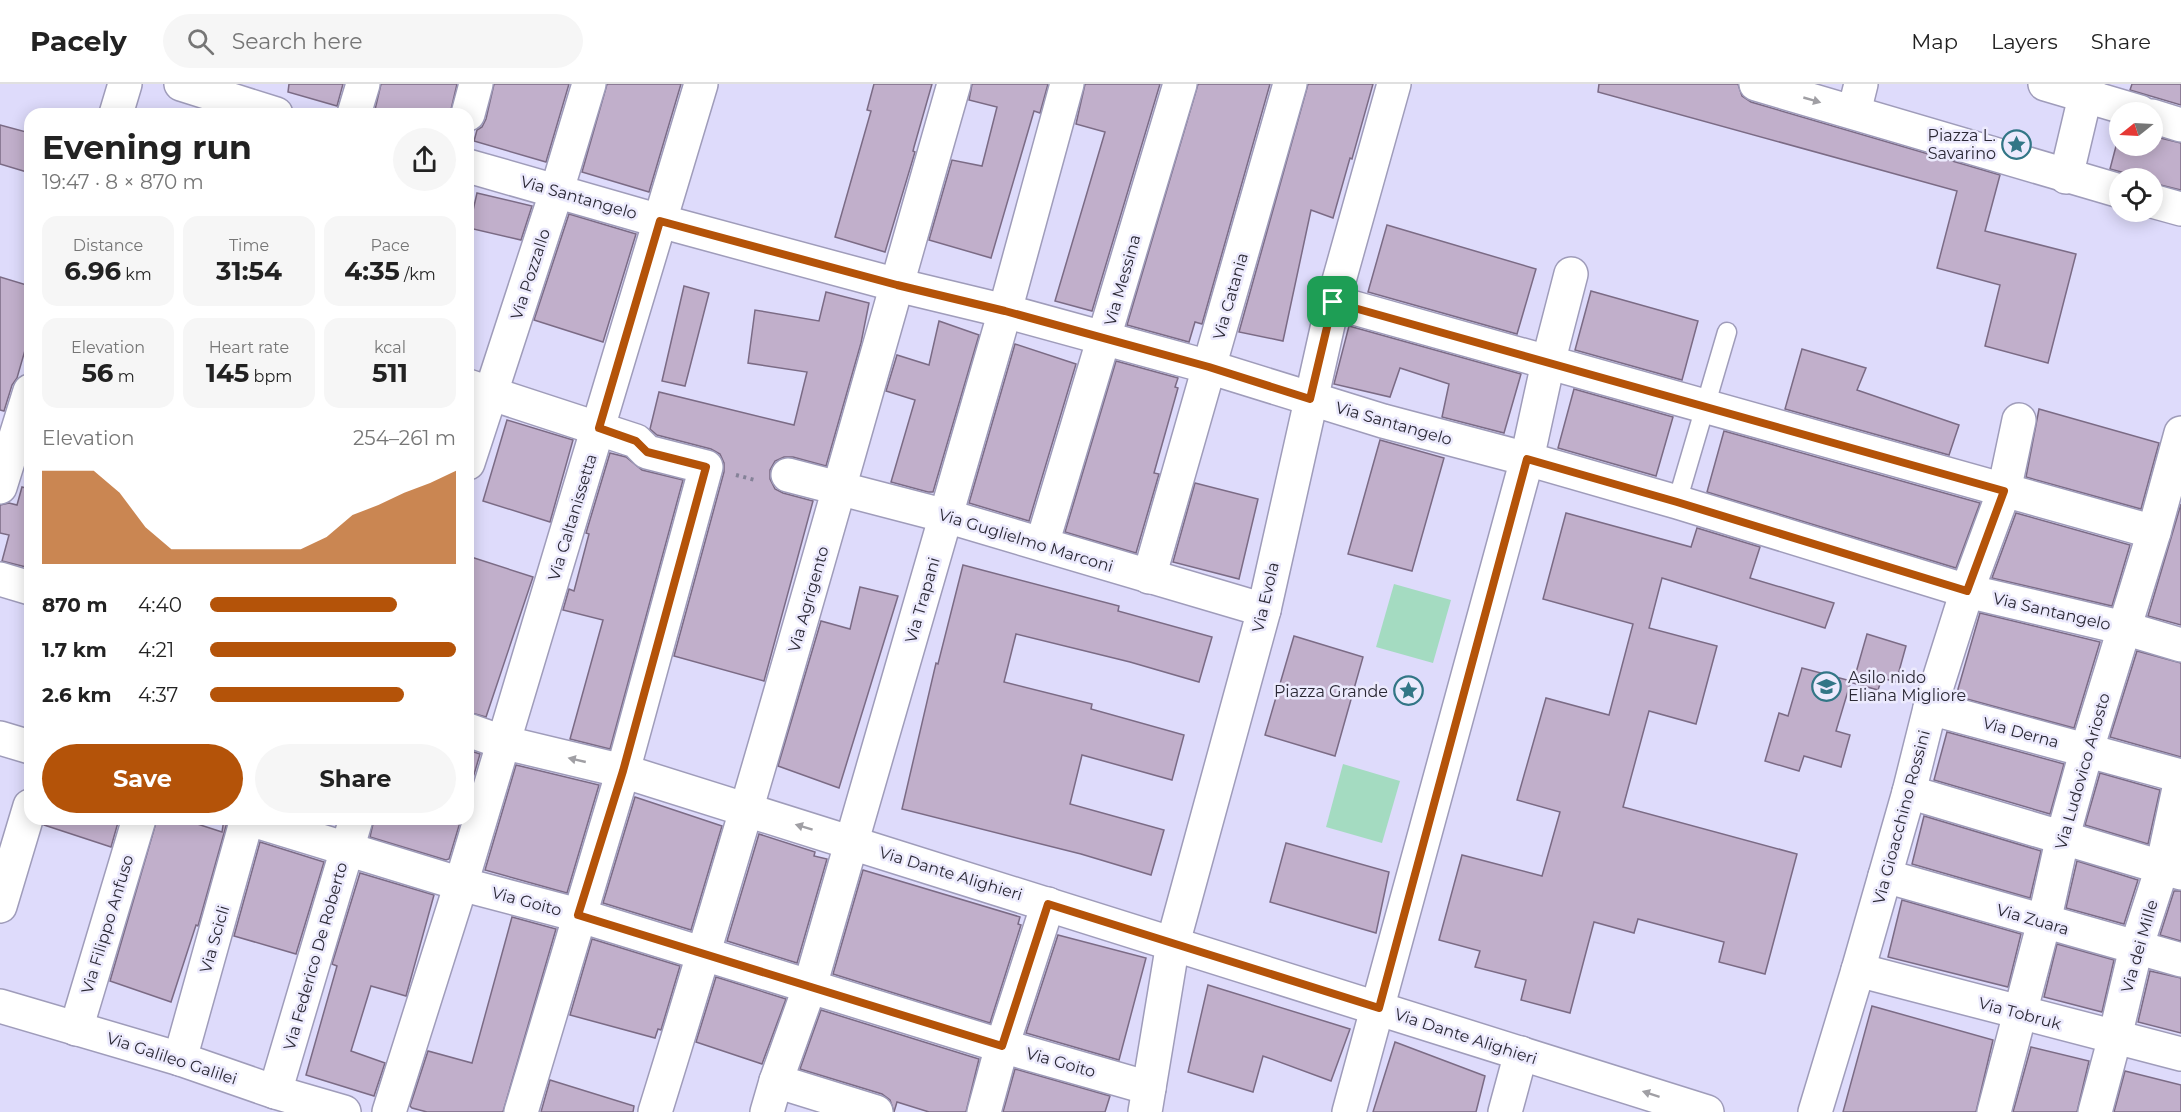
<!DOCTYPE html>
<html lang="en">
<head>
<meta charset="utf-8">
<style>
	:root { --surface:#fff; --page:#f6f6f6; --text:#222; --muted:#767676; --line:#e0e0e0; --accent:#b45309 }
	body { margin:0; font-family:Montserrat,sans-serif; background:var(--page); color:var(--text); height:100vh; display:flex; flex-direction:column; font-size:22px; white-space:nowrap }
	* { box-sizing:border-box; margin:0 }
	p { font-size:20px; color:var(--muted) }
	.icon { flex:none; width:33px; height:33px; fill:none; stroke:currentColor; stroke-width:2; stroke-linecap:round; stroke-linejoin:round }
	.map { position:relative; flex:1; overflow:hidden }
	.drawer { position:absolute; left:24px; top:24px; width:450px; height:717px; display:flex; flex-direction:column; background:var(--surface); border-radius:18px; box-shadow:0 3px 15px #0003 }
	.drawer>* { flex:none }
	.needle { width:39px; rotate:252deg }
	.tools { position:absolute; left:2109px; top:18px; display:grid; gap:12px }
	.tools a { display:grid; place-items:center; width:54px; height:54px; border-radius:50%; background:var(--surface); box-shadow:0 3px 15px #0003; font-size:30px }
	.pin { position:absolute; display:grid; place-items:center; width:51px; height:51px; color:#fff; margin:-26px; border-radius:12px; box-shadow:0 3px 9px #0006 }
	.round { display:grid; place-items:center; flex:none; width:63px; height:63px; border-radius:32px; background:var(--page) }
	.overview { display:flex; align-items:center; justify-content:space-between; height:102px; padding:0 18px }
	h1 { font-size:33px; font-weight:700; line-height:45px }
	.figures { display:grid; grid-template-columns:repeat(3,1fr); gap:9px; height:102px; padding:6px 18px }
	.figures div { display:grid; align-content:center; border-radius:15px; background:var(--page); text-align:center }
	.figures b { font-size:26px; font-weight:700 }
	.figures small { font-size:16px; font-weight:400 }
	.figures p { font-size:16px }
	.chart { height:168px; padding:12px 18px }
	.chart p { display:flex; justify-content:space-between }
	.chart svg { width:100%; height:108px; margin-top:6px; fill:var(--accent); opacity:.7 }
	.primary-button { display:flex; gap:12px; margin-top:auto; padding:12px 18px }
	.primary-button a { flex:1; height:69px; border-radius:36px; background:var(--accent); color:#fff; font-size:24px; font-weight:700; line-height:69px; text-align:center }
	.primary-button a+a { background:var(--page); color:var(--text) }
	ul { padding:0 18px; list-style:none; font-size:20px }
	li { display:grid; grid-template-columns:96px 72px 1fr; align-items:center; height:45px }
	li i { height:15px; border-radius:8px; background:var(--accent) }
	header { display:flex; align-items:center; gap:36px; box-sizing:border-box; height:84px; padding:0 30px; background:var(--surface); border-bottom:2px solid var(--line) }
	header strong { font-size:28px }
	nav { display:flex; gap:33px; margin-inline-start:auto; font-size:21px }
	.search { width:420px; height:54px; background:var(--page); display:flex; align-items:center; gap:15px; box-sizing:border-box; padding:0 21px; border-radius:33px; color:var(--muted); font-size:22px }
	.map>svg:first-child { display:block }
</style>
</head>
<body>
<header>
<strong>Pacely</strong>
<div class="search"><svg class="icon" aria-label="search" viewBox="0 0 24 24"><circle cx="10" cy="10" r="6"/><path d="M15 15l6 6"/></svg>Search here</div>
<nav><a>Map</a><a>Layers</a><a>Share</a></nav>
</header>
<div class="map">
<svg width="2181" height="1028" viewBox="0 0 2181 1028">
	<rect width="100%" height="100%" fill="#dedbfb"/>
	<g fill="#a4dbc1">
		<polygon points="1394,500 1451,516 1433,579 1376,563"/>
		<polygon points="1343,680 1400,697 1382,759 1326,743"/>
	</g>
	<g fill="#c1afcb" stroke="#7b6b85" stroke-width="1.5">
		<polygon points="289,0 343,0 337,22 288,8"/>
		<polygon points="381,0 457,0 450,30 374,30"/>
		<polygon points="494,0 569,0 546,78 474,57 477,46 482,43 486,35"/>
		<polygon points="607,0 681,0 649,108 582,88"/>
		<polygon points="874,0 932,0 914,63 913,67 915,68 885,168 835,153 871,27 867,26"/>
		<polygon points="972,0 1048,0 1040,29 1034,27 991,174 929,156 952,76 982,82 997,23 969,16"/>
		<polygon points="1085,0 1160,0 1092,227 1055,217 1105,48 1076,40"/>
		<polygon points="1198,0 1270,0 1202,240 1195,238 1189,258 1127,241"/>
		<polygon points="1308,0 1373,0 1352,75 1350,74 1333,134 1311,126 1283,257 1239,248"/>
		<polygon points="1599,0 1738,0 1742,12 1751,18 2000,91 1985,147 2076,170 2048,279 1985,262 2000,201 1937,184 1957,107 1598,8"/>
		<polygon points="2132,0 2181,0 2181,21 2130,6"/>
		<polygon points="0,41 30,49 30,89 0,80"/>
		<polygon points="2120,47 2120,62 2152,62 2152,52 2181,59 2181,106 2152,99 2152,94 2134,94 2125,89 2110,85"/>
		<polygon points="477,109 532,122 521,156 469,144"/>
		<polygon points="569,130 636,150 603,258 534,236"/>
		<polygon points="1387,141 1536,185 1517,250 1368,208"/>
		<polygon points="0,193 30,202 30,249 17,294 12,301 4,327 0,326"/>
		<polygon points="684,202 709,209 685,302 662,297"/>
		<polygon points="1591,207 1698,237 1682,296 1575,266"/>
		<polygon points="826,208 869,219 861,259 826,382 793,373 784,373 775,377 770,386 770,395 775,405 783,409 813,417 764,597 674,572 724,388 724,379 720,370 711,365 657,351 650,345 659,308 794,341 807,288 748,279 755,226 819,237"/>
		<polygon points="939,237 979,251 933,408 928,408 891,398 915,316 886,307 897,271 929,281"/>
		<polygon points="1349,242 1521,290 1504,349 1442,333 1449,300 1400,284 1390,313 1334,300"/>
		<polygon points="1015,260 1076,280 1029,437 969,419"/>
		<polygon points="1802,265 1866,284 1857,306 1959,341 1949,371 1785,325"/>
		<polygon points="1116,277 1178,294 1175,303 1178,304 1154,389 1159,390 1136,469 1065,448"/>
		<polygon points="1574,305 1673,333 1656,392 1558,364"/>
		<polygon points="2039,325 2159,359 2141,425 2026,393"/>
		<polygon points="507,336 573,356 550,438 483,417"/>
		<polygon points="1724,347 1980,419 1956,484 1707,408"/>
		<polygon points="1380,356 1444,374 1412,487 1348,470"/>
		<polygon points="610,369 626,373 642,386 683,396 610,665 570,655 603,536 563,526 569,505 574,507 589,450 586,449"/>
		<polygon points="1195,399 1258,415 1239,495 1173,478"/>
		<polygon points="22,403 30,405 30,484 2,477 9,451 0,449 0,421 9,419 17,421"/>
		<polygon points="2181,420 2181,541 2148,532"/>
		<polygon points="1566,429 1691,463 1697,444 1760,463 1750,494 1834,519 1825,544 1662,494 1649,544 1717,562 1696,640 1649,627 1623,723 1797,770 1765,890 1719,878 1724,858 1638,835 1634,849 1594,838 1570,929 1521,916 1526,896 1475,883 1480,867 1439,856 1462,771 1542,792 1560,728 1517,716 1546,614 1609,631 1633,540 1543,515"/>
		<polygon points="2016,429 2130,461 2112,522 1992,494"/>
		<polygon points="468,472 533,493 486,633 468,628"/>
		<polygon points="963,481 1119,522 1118,527 1212,553 1199,598 1130,578 1016,550 1004,598 1092,620 1091,625 1184,651 1172,696 1082,671 1070,720 1164,746 1151,791 1081,770 902,725 936,579 938,580"/>
		<polygon points="860,503 898,512 839,704 778,682 821,537 850,545"/>
		<polygon points="1980,529 2100,558 2074,644 1956,612"/>
		<polygon points="1867,550 1906,562 1896,598 1882,594 1878,606 1853,599"/>
		<polygon points="1294,552 1363,573 1335,672 1265,651"/>
		<polygon points="2137,567 2181,579 2181,673 2110,653"/>
		<polygon points="1802,584 1851,597 1836,647 1850,651 1841,683 1804,672 1799,687 1765,677 1779,629 1788,632"/>
		<polygon points="1947,648 2064,680 2050,730 1934,696"/>
		<polygon points="468,666 480,670 468,711"/>
		<polygon points="516,681 599,701 567,809 485,786"/>
		<polygon points="2100,689 2160,706 2148,760 2085,741"/>
		<polygon points="635,713 722,742 691,846 603,819"/>
		<polygon points="1924,732 2041,767 2030,814 1912,780"/>
		<polygon points="46,735 119,735 111,763 44,741"/>
		<polygon points="157,735 182,735 222,748 224,735 228,735 198,842 196,841 171,918 110,897"/>
		<polygon points="374,735 461,735 449,775 446,776 370,753"/>
		<polygon points="759,750 815,768 814,772 827,775 797,879 727,857"/>
		<polygon points="260,758 324,778 296,870 234,852"/>
		<polygon points="1286,759 1389,788 1376,849 1270,818"/>
		<polygon points="2077,777 2138,796 2124,840 2066,824"/>
		<polygon points="863,786 1020,833 1018,840 1021,841 990,939 833,890"/>
		<polygon points="360,789 434,811 406,912 371,902 351,967 385,979 374,1012 306,991 337,882 332,880"/>
		<polygon points="2174,807 2181,807 2181,857 2160,851"/>
		<polygon points="1902,816 2021,850 2008,903 1888,873"/>
		<polygon points="512,833 556,845 503,1028 427,1028 412,1024 410,1022 428,967 472,979"/>
		<polygon points="1058,851 1146,874 1119,976 1026,949"/>
		<polygon points="592,855 680,882 661,946 658,945 655,954 570,931"/>
		<polygon points="2057,860 2114,876 2102,928 2044,913"/>
		<polygon points="2150,887 2181,894 2181,949 2138,938"/>
		<polygon points="716,893 786,915 762,980 696,958"/>
		<polygon points="1208,901 1350,945 1331,997 1263,972 1253,1008 1188,988"/>
		<polygon points="1872,922 1993,956 1976,1028 1843,1028"/>
		<polygon points="821,926 979,975 966,1028 929,1028 897,1018 894,1028 890,1016 882,1010 800,985"/>
		<polygon points="1395,958 1485,992 1476,1028 1373,1028"/>
		<polygon points="2031,963 2089,977 2077,1028 2013,1028"/>
		<polygon points="1015,985 1110,1012 1105,1028 1003,1028"/>
		<polygon points="2125,987 2181,1001 2181,1028 2114,1028"/>
		<polygon points="550,996 634,1022 633,1028 541,1028"/>
	</g>
	<g fill="none" stroke-linecap="round" stroke-linejoin="round">
		<defs>
			<polyline id="lane" points="1677,418 1727,248"/>
			<g id="street">
				<polyline points="181,0 276,30"/>
				<polyline points="2045,0 2140,28"/>
				<polyline points="1854,28 1861,0"/>
				<polyline points="116,30 125,0"/>
				<polyline points="354,30 363,0"/>
				<polyline points="468,30 476,0"/>
				<polyline points="2152,32 2181,41"/>
				<polyline points="468,82 660,137 897,201 1005,227 1209,283 1383,337 1527,375 1677,418 1967,507 2124,544 2181,561"/>
				<polyline points="2066,93 2088,0"/>
				<polyline points="1333,218 2154,448"/>
				<polyline points="468,302 636,357 647,368 706,383 623,687 521,1028"/>
				<polyline points="468,379 557,106 589,0"/>
				<polyline points="788,391 946,432 1264,526"/>
				<polyline points="0,403 30,307"/>
				<polyline points="1042,460 1180,0"/>
				<polyline points="1149,493 1290,0"/>
				<polyline points="1930,624 2181,692"/>
				<polyline points="0,654 30,663"/>
				<polyline points="1909,708 2181,789"/>
				<polyline points="249,735 461,800 578,831 1002,962 1149,1004"/>
				<polyline points="1885,792 2181,876"/>
				<polyline points="0,822 30,722"/>
				<polyline points="1858,886 2181,970"/>
				<polyline points="76,945 139,735"/>
				<polyline points="180,975 247,735"/>
				<polyline points="776,997 876,1028"/>
				<polyline points="275,1008 356,735"/>
				<polyline points="389,1028 461,800 701,0"/>
				<path d="M655 1028C761 687 856 343 954 0"/>
				<polyline points="767,1028 776,997 810,902 1005,227 1067,0"/>
				<polyline points="984,1028 1002,962 1048,820"/>
				<polyline points="1145,1028 1173,859 1264,526 1333,218 1394,0"/>
				<polyline points="1349,1028 1527,375 1548,279 1571,190"/>
				<polyline points="1505,1028 1521,969"/>
				<polyline points="1815,1028 1858,886 1909,708 1930,624 1967,507 2004,407 2019,336"/>
				<polyline points="2095,1028 2115,953 2136,864 2162,784 2181,695"/>
			</g>
			<g id="secondary">
				<polyline points="1756,0 2120,107"/>
				<polyline points="2152,117 2181,125"/>
				<polyline points="0,495 30,504"/>
				<polyline points="468,646 502,658 623,687 1707,1028"/>
				<polyline points="0,922 180,975 275,1008 344,1028"/>
				<polyline points="1994,1028 2044,838 2063,752 2087,665 2154,448 2181,349"/>
			</g>
		</defs>
		<use href="#lane" stroke="#9f9cba" stroke-width="21"/>
		<use href="#street" stroke="#9f9cba" stroke-width="36"/>
		<use href="#secondary" stroke="#9f9cba" stroke-width="36"/>
		<polyline stroke="#858298" stroke-width="4" stroke-dasharray="3 4.5" stroke-linecap="butt" points="736,391 755,396"/>
		<use href="#lane" stroke="#fff" stroke-width="18"/>
		<use href="#street" stroke="#fff" stroke-width="33"/>
		<use href="#secondary" stroke="#fff" stroke-width="33"/>
	</g>
	<defs><path id="oneway-solid" d="M-6-.8H1V-3.2L6.5 0L1 3.2V.8H-6Z" transform="scale(1.5)"/></defs>
	<g fill="#a09fa4">
		<use href="#oneway-solid" transform="translate(1812 16) rotate(16)"/>
		<use href="#oneway-solid" transform="translate(577 676) rotate(-167)"/>
		<use href="#oneway-solid" transform="translate(804 743) rotate(-163)"/>
		<use href="#oneway-solid" transform="translate(1651 1010) rotate(-162)"/>
	</g>
	<g fill="none" stroke-linecap="round" stroke-linejoin="round">
		<defs>
			<polygon id="route" points="660,137 897,201 1005,227 1209,283 1310,315 1333,218 2004,407 1967,507 1677,418 1527,375 1379,924 1048,820 1002,962 578,831 623,687 706,383 647,368 636,357 599,344"/>
		</defs>
		<use href="#route" stroke="#fff" stroke-width="12"/>
		<use href="#route" stroke="#b45309" stroke-width="8"/>
	</g>
	<defs>
		<symbol id="sight-ring" viewBox="-11 -11 22 22"><circle r="9.5" fill="#eceafd" stroke="#327686" stroke-width="1.5"/><path d="M0-6L1.8-2.2L6-1.7L2.9 1.2L3.7 5.4L0 3.3L-3.7 5.4L-2.9 1.2L-6-1.7L-1.8-2.2Z" fill="#327686"/></symbol>
		<symbol id="school-ring" viewBox="-11 -11 22 22"><circle r="9.5" fill="#eceafd" stroke="#327686" stroke-width="1.5"/><path d="M0-5L7-2L0 1L-7-2ZM-4 1L0 2.5L4 1V4Q0 6-4 4Z" fill="#327686"/></symbol>
	</defs>
	<g fill-rule="evenodd">
		<use href="#sight-ring" x="2000" y="44" width="33" height="33"/>
		<use href="#school-ring" x="1810" y="586" width="33" height="33"/>
		<use href="#sight-ring" x="1392" y="590" width="33" height="33"/>
	</g>
	<g text-anchor="middle" stroke-width="5" stroke-linejoin="round" paint-order="stroke">
		<g font-size="16" fill="#2b2935" stroke="#eceafd" text-anchor="end">
			<text x="1996" y="57">Piazza L.<tspan x="1996" dy="18">Savarino</tspan></text>
			<text x="1848" y="599" text-anchor="start">Asilo nido<tspan x="1848" dy="18">Eliana Migliore</tspan></text>
			<text x="1388" y="613">Piazza Grande</text>
		</g>
		<g font-size="16" fill="#2b2935" stroke="#eceafd">
			<text transform="translate(579 113) rotate(16)" y="6">Via Santangelo</text>
			<text transform="translate(530 190) rotate(-72)" y="6">Via Pozzallo</text>
			<text transform="translate(1122 196) rotate(-74)" y="6">Via Messina</text>
			<text transform="translate(1230 212) rotate(-74)" y="6">Via Catania</text>
			<text transform="translate(1394 339) rotate(16)" y="6">Via Santangelo</text>
			<text transform="translate(572 433) rotate(-73)" y="6">Via Caltanissetta</text>
			<text transform="translate(1026 456) rotate(17)" y="6">Via Guglielmo Marconi</text>
			<text transform="translate(1265 513) rotate(-77)" y="6">Via Evola</text>
			<text transform="translate(808 515) rotate(-74)" y="6">Via Agrigento</text>
			<text transform="translate(922 516) rotate(-74)" y="6">Via Trapani</text>
			<text transform="translate(2052 527) rotate(13)" y="6">Via Santangelo</text>
			<text transform="translate(2021 648) rotate(15)" y="6">Via Derna</text>
			<text transform="translate(2082 687) rotate(-74)" y="6">Via Ludovico Ariosto</text>
			<text transform="translate(1901 733) rotate(-75)" y="6">Via Gioacchino Rossini</text>
			<text transform="translate(951 789) rotate(17)" y="6">Via Dante Alighieri</text>
			<text transform="translate(527 817) rotate(15)" y="6">Via Goito</text>
			<text transform="translate(2033 835) rotate(16)" y="6">Via Zuara</text>
			<text transform="translate(107 840) rotate(-73)" y="6">Via Filippo Anfuso</text>
			<text transform="translate(214 855) rotate(-74)" y="6">Via Scicli</text>
			<text transform="translate(2139 862) rotate(-74)" y="6">Via dei Mille</text>
			<text transform="translate(315 872) rotate(-74)" y="6">Via Federico De Roberto</text>
			<text transform="translate(2020 929) rotate(15)" y="6">Via Tobruk</text>
			<text transform="translate(1466 952) rotate(18)" y="6">Via Dante Alighieri</text>
			<text transform="translate(172 974) rotate(18)" y="6">Via Galileo Galilei</text>
			<text transform="translate(1061 978) rotate(16)" y="6">Via Goito</text>
		</g>
	</g>
</svg>
<div class="tools">
<a><svg class="needle" viewBox="-14 -14 28 28"><path d="M0-13l5 13h-10z" fill="#e53935"/><path d="M0 13l5-13h-10z" fill="#767676"/></svg></a>
<a><svg class="icon" aria-label="locate" viewBox="0 0 24 24"><circle cx="12" cy="12" r="6"/><path d="M12 2v4M12 18v4M2 12h4M18 12h4"/></svg></a>
</div>
<div class="pin" style="left:1333px;top:218px;background:#1e9e55"><svg class="icon" aria-label="arrive" viewBox="0 0 24 24"><path d="M6 21V4h12l-3 4 3 4H6"/></svg></div>
<section class="drawer">
<div class="overview"><div><h1>Evening run</h1><p>19:47 · 8 × 870 m</p></div><a class="round"><svg class="icon" aria-label="share" viewBox="0 0 24 24"><path d="M12 15V3M7 8l5-5 5 5M5 13v7h14v-7"/></svg></a></div>
<div class="figures">
<div><p>Distance</p><b>6.96<small> km</small></b></div>
<div><p>Time</p><b>31:54</b></div>
<div><p>Pace</p><b>4:35<small> /km</small></b></div>
</div>
<div class="figures">
<div><p>Elevation</p><b>56<small> m</small></b></div>
<div><p>Heart rate</p><b>145<small> bpm</small></b></div>
<div><p>kcal</p><b>511</b></div>
</div>
<div class="chart"><p><span>Elevation</span>254–261 m</p>
<svg viewBox="0 0 160 44" preserveAspectRatio="none"><path d="M0 44V6L10 6L20 6L30 15L40 29L50 38L60 38L70 38L80 38L90 38L100 38L110 33L120 24L130 20L140 15L150 11L160 6V44z"/></svg>
</div>
<ul>
<li><b>870 m</b>4:40<i style="width:76%"></i></li>
<li><b>1.7 km</b>4:21<i style="width:100%"></i></li>
<li><b>2.6 km</b>4:37<i style="width:79%"></i></li>
</ul>
<div class="primary-button"><a>Save</a><a>Share</a></div>
</section>
</div>
</body>
</html>
